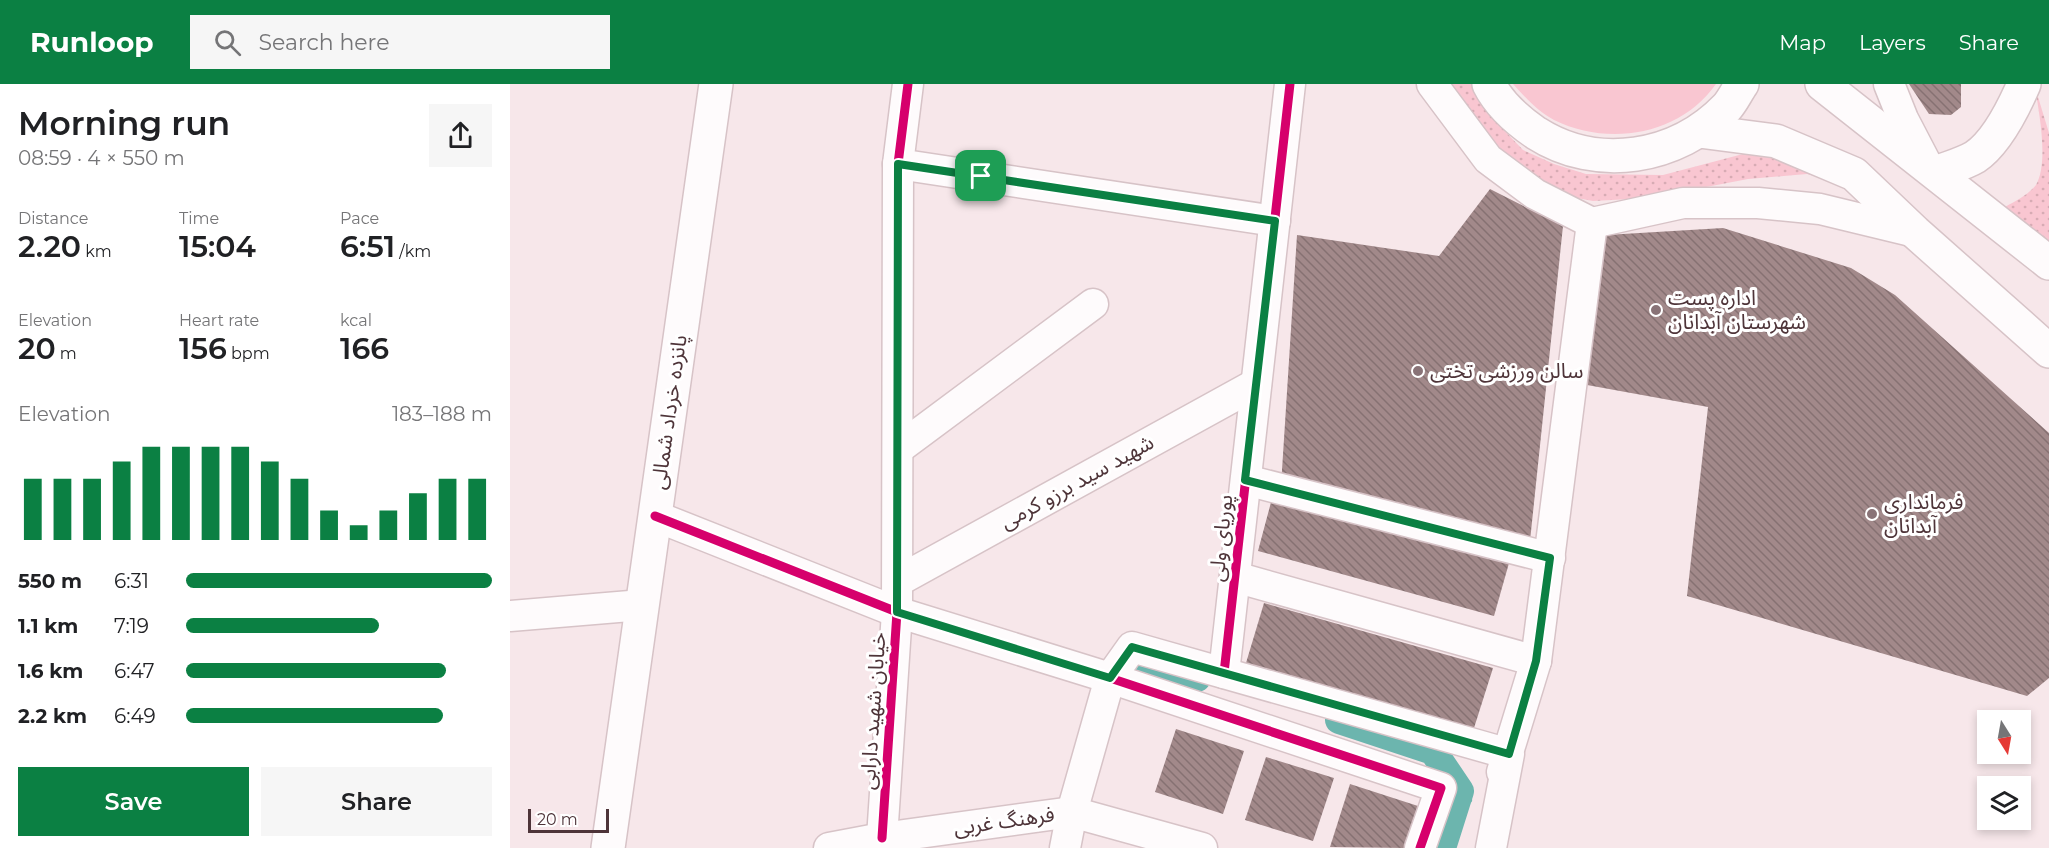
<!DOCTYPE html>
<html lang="en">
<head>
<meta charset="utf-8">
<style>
	:root { --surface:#fff; --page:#f6f6f6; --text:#202124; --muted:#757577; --accent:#0b8043 }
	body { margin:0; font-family:Montserrat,"Noto Sans Arabic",sans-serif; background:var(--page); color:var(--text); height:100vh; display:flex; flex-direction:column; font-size:22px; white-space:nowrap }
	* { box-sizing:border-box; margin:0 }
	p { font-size:20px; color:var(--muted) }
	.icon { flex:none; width:33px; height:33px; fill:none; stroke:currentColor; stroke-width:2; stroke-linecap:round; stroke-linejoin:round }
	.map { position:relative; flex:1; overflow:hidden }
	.sheet { display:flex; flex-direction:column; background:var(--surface); width:510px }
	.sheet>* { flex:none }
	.needle { width:39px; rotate:169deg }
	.buttons { position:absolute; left:1467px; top:626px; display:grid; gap:12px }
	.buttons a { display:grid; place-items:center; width:54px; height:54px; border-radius:0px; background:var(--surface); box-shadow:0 3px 9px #0003; font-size:30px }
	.scale { position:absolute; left:18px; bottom:15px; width:81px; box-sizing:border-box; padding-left:6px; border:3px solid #4e3439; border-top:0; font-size:16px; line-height:21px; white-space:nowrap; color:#4e3439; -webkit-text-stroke:4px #fff; paint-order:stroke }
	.pin { position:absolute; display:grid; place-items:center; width:51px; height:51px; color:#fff; margin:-26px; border-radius:12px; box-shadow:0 3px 9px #0006 }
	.round { display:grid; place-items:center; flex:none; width:63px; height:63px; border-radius:0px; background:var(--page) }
	.overview { display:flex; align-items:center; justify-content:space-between; height:102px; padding:0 18px }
	h1 { font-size:33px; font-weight:600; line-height:45px }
	.stats { display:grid; grid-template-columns:repeat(3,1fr); gap:9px; height:102px; padding:6px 18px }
	.stats div { display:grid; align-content:center }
	.stats b { font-size:30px; font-weight:600 }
	.stats small { font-size:16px; font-weight:400 }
	.stats p { font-size:16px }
	.chart { height:168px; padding:12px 18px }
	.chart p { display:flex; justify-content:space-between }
	.chart svg { width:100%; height:108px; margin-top:6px; stroke:var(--accent); stroke-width:6 }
	.primary-button { display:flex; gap:12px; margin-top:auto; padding:12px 18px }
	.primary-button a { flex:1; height:69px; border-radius:0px; background:var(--accent); color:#fff; font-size:24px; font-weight:600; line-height:69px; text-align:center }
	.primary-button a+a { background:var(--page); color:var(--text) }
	ul { padding:0 18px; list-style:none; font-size:20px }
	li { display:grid; grid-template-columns:96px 72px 1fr; align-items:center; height:45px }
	li i { height:15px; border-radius:8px; background:var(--accent) }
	header { display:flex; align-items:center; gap:36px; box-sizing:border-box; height:84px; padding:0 30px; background:var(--accent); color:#fff }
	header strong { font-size:28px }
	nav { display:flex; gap:33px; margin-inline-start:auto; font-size:21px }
	.search { width:420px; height:54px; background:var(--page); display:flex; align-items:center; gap:15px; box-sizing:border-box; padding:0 21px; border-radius:0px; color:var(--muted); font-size:22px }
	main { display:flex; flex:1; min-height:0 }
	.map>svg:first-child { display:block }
</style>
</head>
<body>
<header>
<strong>Runloop</strong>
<div class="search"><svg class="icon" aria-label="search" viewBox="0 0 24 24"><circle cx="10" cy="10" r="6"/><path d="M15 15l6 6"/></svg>Search here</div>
<nav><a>Map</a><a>Layers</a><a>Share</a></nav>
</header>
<main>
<section class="sheet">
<div class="overview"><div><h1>Morning run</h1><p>08:59 · 4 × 550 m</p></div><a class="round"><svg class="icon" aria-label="share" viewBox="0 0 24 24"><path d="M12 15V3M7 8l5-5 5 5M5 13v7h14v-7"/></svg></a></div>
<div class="stats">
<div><p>Distance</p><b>2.20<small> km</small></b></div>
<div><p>Time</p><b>15:04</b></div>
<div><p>Pace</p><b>6:51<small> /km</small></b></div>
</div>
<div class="stats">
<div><p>Elevation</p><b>20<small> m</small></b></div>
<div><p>Heart rate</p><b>156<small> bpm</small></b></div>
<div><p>kcal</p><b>166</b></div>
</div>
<div class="chart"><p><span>Elevation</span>183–188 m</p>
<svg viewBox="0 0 160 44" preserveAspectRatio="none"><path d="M5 44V19M15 44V19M25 44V19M35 44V12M45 44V6M55 44V6M65 44V6M75 44V6M85 44V12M95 44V19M105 44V32M115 44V38M125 44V32M135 44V25M145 44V19M155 44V19"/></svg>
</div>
<ul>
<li><b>550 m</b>6:31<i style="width:100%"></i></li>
<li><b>1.1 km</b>7:19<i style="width:63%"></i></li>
<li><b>1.6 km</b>6:47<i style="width:85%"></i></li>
<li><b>2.2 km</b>6:49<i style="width:84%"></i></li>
</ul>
<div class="primary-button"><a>Save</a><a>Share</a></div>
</section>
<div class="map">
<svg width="1539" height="764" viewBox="0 0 1539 764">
	<defs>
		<pattern id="grass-dots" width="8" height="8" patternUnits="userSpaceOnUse" patternTransform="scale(1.5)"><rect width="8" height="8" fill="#f9c6d1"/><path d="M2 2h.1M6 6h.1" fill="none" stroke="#d7abb4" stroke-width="1.8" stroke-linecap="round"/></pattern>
		<pattern id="building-back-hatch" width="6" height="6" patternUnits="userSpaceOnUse" patternTransform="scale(1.5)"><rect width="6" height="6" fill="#a2898a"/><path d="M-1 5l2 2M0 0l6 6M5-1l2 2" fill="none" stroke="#867172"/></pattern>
	</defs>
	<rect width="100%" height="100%" fill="#f7e7ea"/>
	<g fill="url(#grass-dots)">
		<polygon points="929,0 964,0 988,40 1013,66 1044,80 1076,90 1153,91 1233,70 1273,67 1330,99 1297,90 1238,95 1139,114 1083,117 1035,108 982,70"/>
		<path d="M1525 3 1539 49V162L1495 123C1506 117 1518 111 1526 101 1539 78 1529 29 1525 3Z"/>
	</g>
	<path fill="#f9c6d1" d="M1003 0H1206C1170 51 1099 63 1044 36 1028 28 1015 13 1003 0Z"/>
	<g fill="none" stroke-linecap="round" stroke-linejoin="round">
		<polyline stroke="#6cb5ae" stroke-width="8" points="950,707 958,716"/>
		<g stroke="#6cb5ae" stroke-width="28">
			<polyline points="637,584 687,594"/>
			<polyline points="829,636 923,667 950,707 932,764"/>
		</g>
	</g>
	<g fill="url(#building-back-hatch)">
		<polygon points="1399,0 1451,0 1451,23 1441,31 1419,30"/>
		<polygon points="980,105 1053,142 1020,457 771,402 787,151 929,172"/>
		<polygon points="1213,144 1341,184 1385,211 1539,349 1539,594 1517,612 1177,512 1198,323 1077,301 1096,151"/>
		<polygon points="764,407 1001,472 984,532 748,467"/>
		<polygon points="754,519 983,584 964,644 736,579"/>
		<polygon points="666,645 734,667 713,730 645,708"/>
		<polygon points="756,673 824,694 803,757 735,736"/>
		<polygon points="840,700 908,722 895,764 820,763"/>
	</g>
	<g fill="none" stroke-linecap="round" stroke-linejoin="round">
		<defs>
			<g id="minor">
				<polyline points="922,0 978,75 1025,110 1082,139 1173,119 1248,119 1310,125 1405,148"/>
				<polyline points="1379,0 1393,35 1418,83"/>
				<polyline points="388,80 765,137"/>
				<polyline points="388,365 583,220"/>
				<polyline points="736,396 1040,474"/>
				<polyline points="145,432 387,528 600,594 931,704 910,764"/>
				<polyline points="725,493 1026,577"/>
				<polyline points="388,497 746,300"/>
				<polyline points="0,532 132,521"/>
				<polyline points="714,589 780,0"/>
				<polyline points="992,688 1026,577 1082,139"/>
				<polyline points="372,754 387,528 388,80 398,0"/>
				<polyline points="319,764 372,754 562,728 692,764"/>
				<polyline points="555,764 562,728 600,594 622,563 999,670 981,764"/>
			</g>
			<g id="major">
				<path d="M979 0C989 20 1007 36 1026 49 1087 88 1167 75 1217 23 1223 16 1227 7 1232 0"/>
				<polyline points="1312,0 1539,179"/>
				<polyline points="1189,47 1266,57 1344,90 1405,148 1539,267"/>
				<path d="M1426 89C1438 84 1453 80 1465 73 1486 59 1504 23 1514 0"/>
				<polyline points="98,764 206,0"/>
			</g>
		</defs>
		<use href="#minor" stroke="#d7c3c7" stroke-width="33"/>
		<use href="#major" stroke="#d7c3c7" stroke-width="36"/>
		<use href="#minor" stroke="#fefbfc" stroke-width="30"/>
		<use href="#major" stroke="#fefbfc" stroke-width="33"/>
		<defs>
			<g id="cycleway">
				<polyline points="145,432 387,528 600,594 931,704 910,764"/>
				<polyline points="714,589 780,0"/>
				<polyline points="372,754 387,528 388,80 398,0"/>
			</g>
		</defs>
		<use href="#cycleway" stroke="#fff" stroke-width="13"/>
		<use href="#cycleway" stroke="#d6006c" stroke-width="9"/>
	</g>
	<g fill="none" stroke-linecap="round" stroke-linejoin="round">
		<defs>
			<polygon id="route" points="388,80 765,137 735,396 1040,474 1026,577 999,670 622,563 600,594 387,528"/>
		</defs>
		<use href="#route" stroke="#fff" stroke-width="12"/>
		<use href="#route" stroke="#0b8043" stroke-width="8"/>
	</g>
	<g fill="#897377" stroke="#fff" stroke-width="2">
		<circle cx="1146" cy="226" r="6"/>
		<circle cx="908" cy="287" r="6"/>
		<circle cx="1362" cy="430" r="6"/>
	</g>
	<g text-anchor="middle" stroke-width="6" stroke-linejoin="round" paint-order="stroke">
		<g font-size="21" fill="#4e3439" stroke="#fff" text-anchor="start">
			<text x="1158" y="221">اداره پست<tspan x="1158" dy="24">شهرستان آبدانان</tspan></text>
			<text x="920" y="294">سالن ورزشی تختی</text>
			<text x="1374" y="425">فرمانداری<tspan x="1374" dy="24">آبدانان</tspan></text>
		</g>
		<g font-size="21" fill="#4e3439" stroke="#fff">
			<text transform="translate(159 328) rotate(-82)" y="7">پانزده خرداد شمالی</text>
			<text transform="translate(567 398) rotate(-29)" y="7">شهید سید برزو کرمی</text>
			<text transform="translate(711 454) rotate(-84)" y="7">پوریای ولی</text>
			<text transform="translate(363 627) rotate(-86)" y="7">خیابان شهید دارابی</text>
			<text transform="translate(494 737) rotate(-8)" y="7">فرهنگ غربی</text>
		</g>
	</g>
</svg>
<div class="buttons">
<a><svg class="needle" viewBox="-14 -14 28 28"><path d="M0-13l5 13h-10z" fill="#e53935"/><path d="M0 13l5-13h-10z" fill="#757577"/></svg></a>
<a><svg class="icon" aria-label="layers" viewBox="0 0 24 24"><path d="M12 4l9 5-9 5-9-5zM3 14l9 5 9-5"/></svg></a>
</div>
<div class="scale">20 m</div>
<div class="pin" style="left:471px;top:92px;background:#1e9e55"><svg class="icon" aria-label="arrive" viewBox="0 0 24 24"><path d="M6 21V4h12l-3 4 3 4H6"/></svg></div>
</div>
</main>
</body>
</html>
